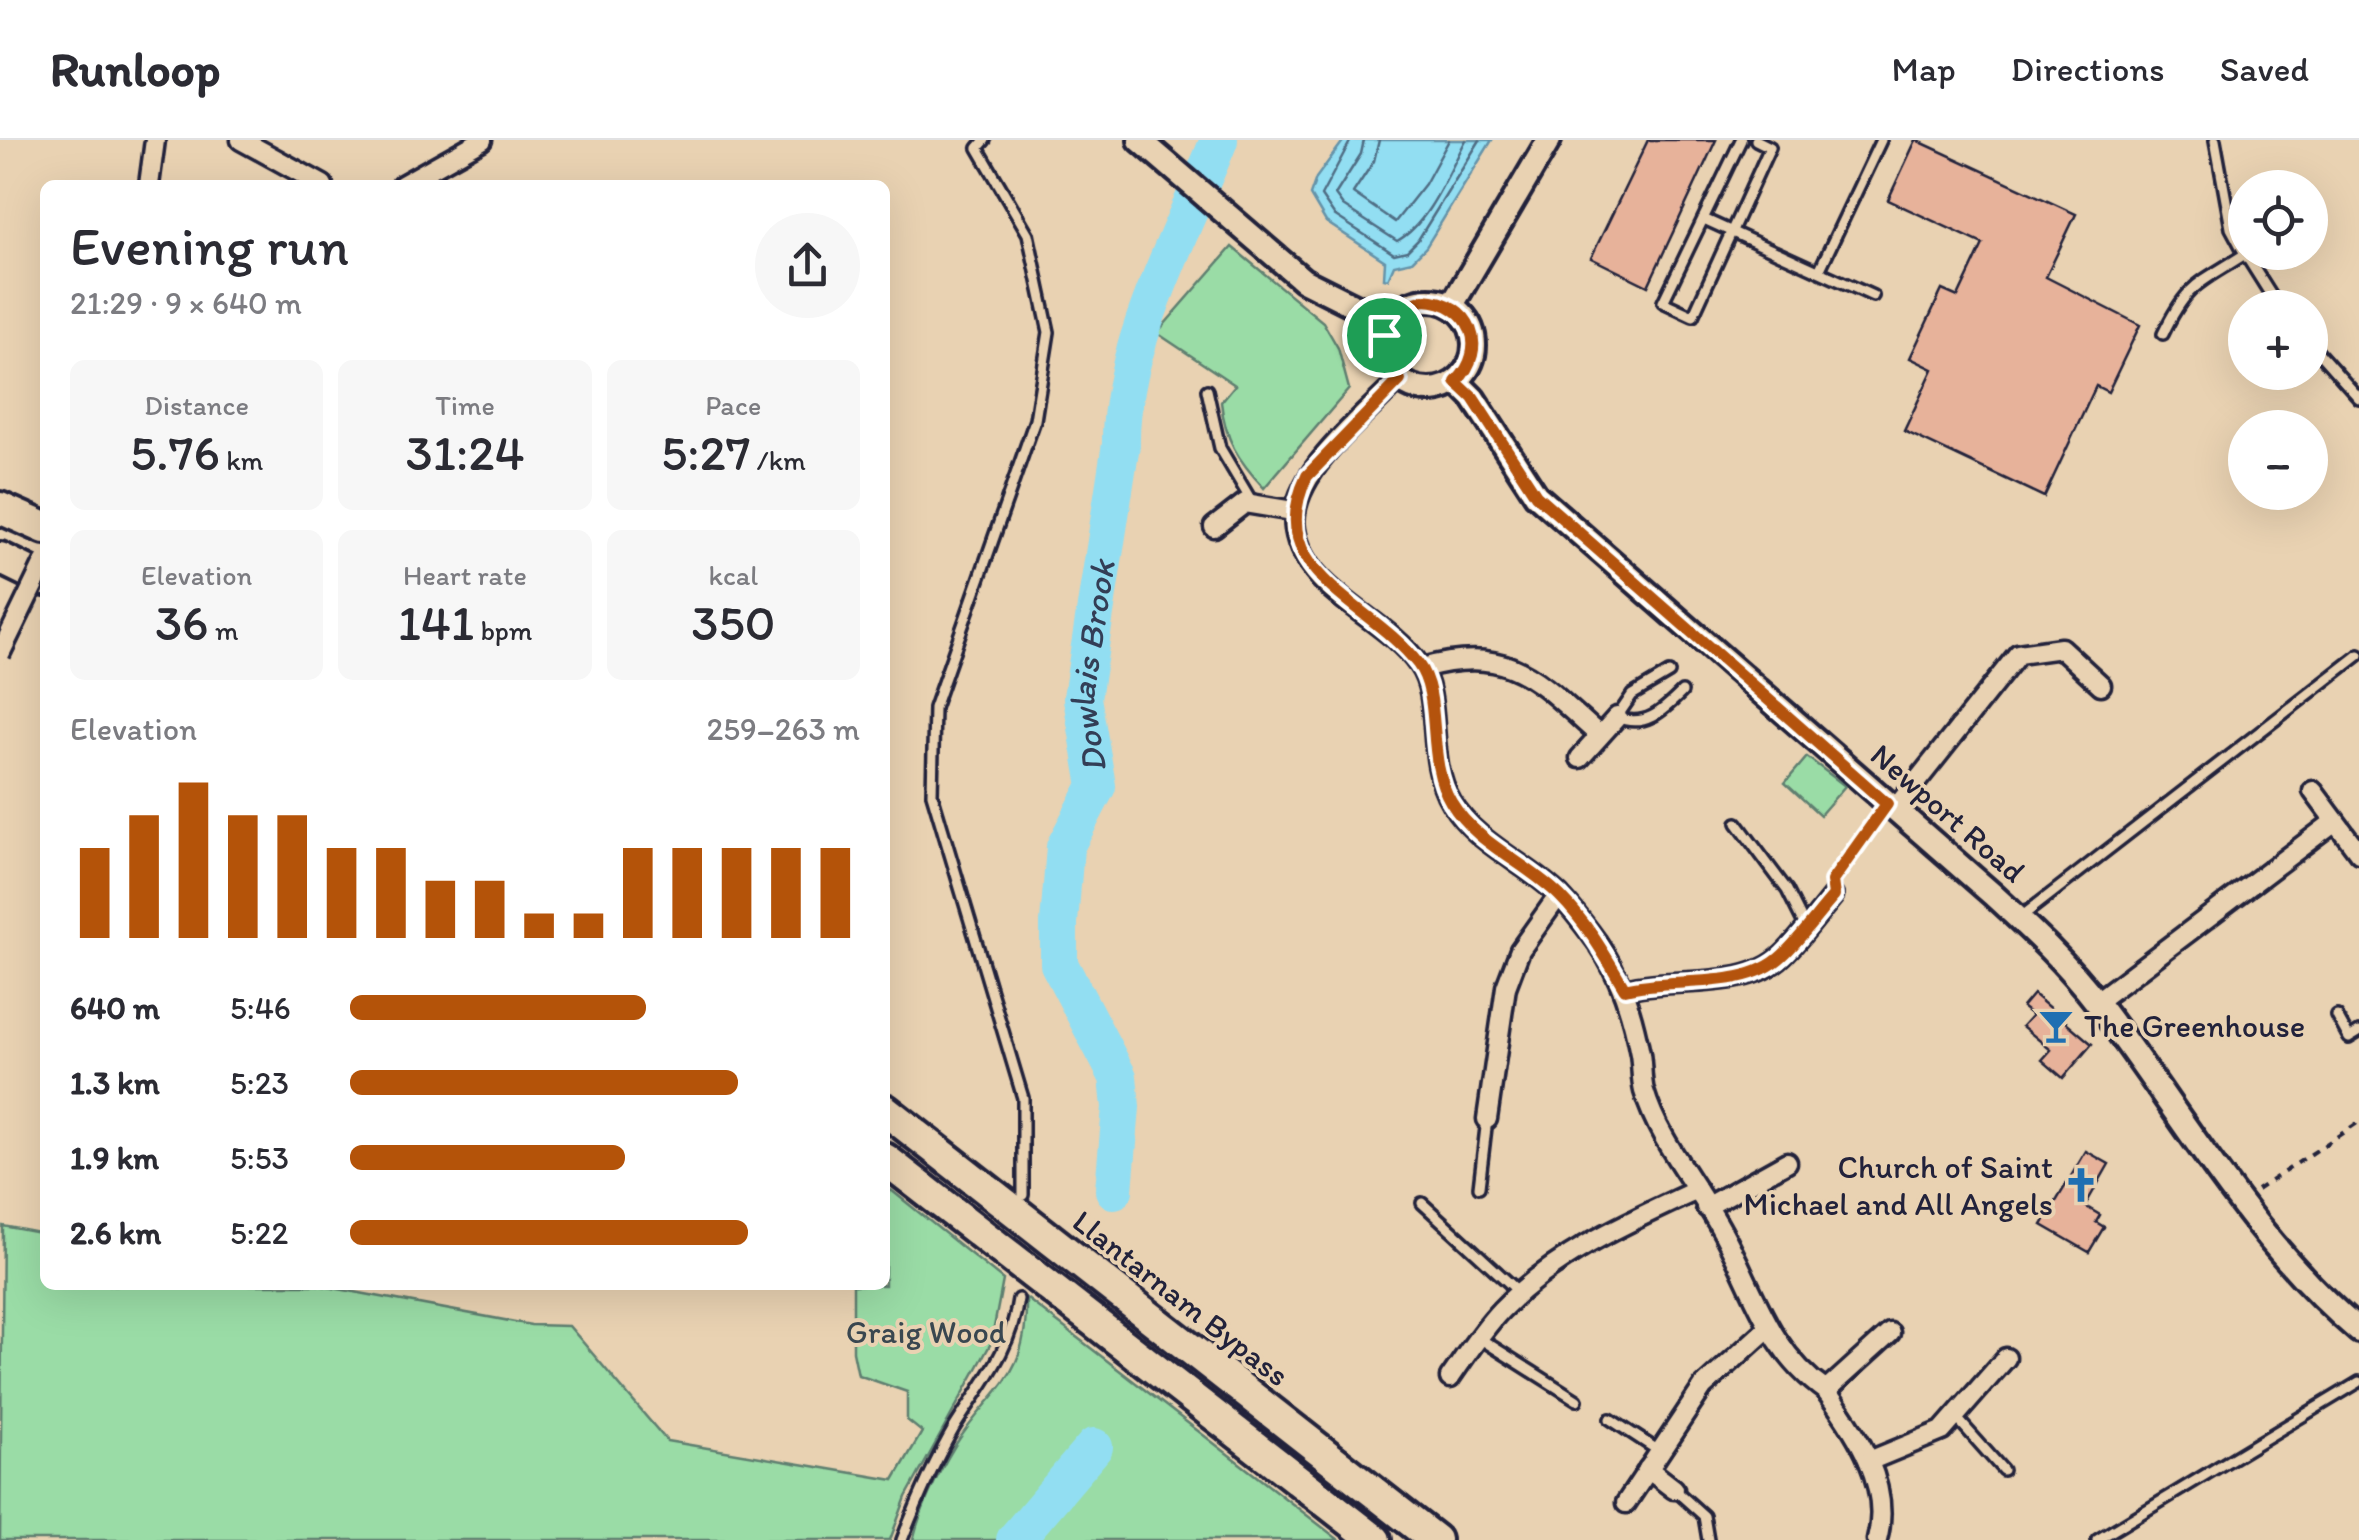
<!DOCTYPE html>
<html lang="en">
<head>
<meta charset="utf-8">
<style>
	:root { --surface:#fff; --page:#f7f7f7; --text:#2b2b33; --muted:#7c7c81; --line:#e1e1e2; --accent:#b45309 }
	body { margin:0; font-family:Itim,sans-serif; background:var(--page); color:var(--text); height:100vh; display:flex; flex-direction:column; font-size:38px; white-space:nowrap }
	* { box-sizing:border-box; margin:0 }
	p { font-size:32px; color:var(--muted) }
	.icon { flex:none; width:55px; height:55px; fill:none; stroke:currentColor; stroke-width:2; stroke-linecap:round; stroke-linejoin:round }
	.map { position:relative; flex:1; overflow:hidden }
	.details { position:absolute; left:40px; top:40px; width:850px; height:1110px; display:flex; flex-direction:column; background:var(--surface); border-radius:15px; box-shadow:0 10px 40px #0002 }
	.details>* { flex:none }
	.controls { position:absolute; left:2228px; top:30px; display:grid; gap:20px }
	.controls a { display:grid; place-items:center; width:100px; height:100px; border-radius:50%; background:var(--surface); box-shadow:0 10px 40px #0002; font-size:50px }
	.pin { position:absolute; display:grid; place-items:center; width:85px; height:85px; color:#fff; margin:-42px; border:5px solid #fff; border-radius:50%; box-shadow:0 2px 10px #0007 }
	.round { display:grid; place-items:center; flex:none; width:105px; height:105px; border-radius:52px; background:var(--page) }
	.overview { display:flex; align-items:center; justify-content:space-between; height:170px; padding:0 30px }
	h1 { font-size:55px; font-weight:600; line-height:75px }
	.metrics { display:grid; grid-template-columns:repeat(3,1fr); gap:15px; height:170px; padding:10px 30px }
	.metrics div { display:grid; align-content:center; border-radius:15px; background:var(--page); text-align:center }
	.metrics b { font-size:50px; font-weight:600 }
	.metrics small { font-size:28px; font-weight:400 }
	.metrics p { font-size:28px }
	.chart { height:280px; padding:20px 30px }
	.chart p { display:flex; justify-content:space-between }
	.chart svg { width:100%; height:180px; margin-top:10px; stroke:var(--accent); stroke-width:6 }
	ul { padding:0 30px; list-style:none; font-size:32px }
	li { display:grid; grid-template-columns:160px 120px 1fr; align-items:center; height:75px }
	li i { height:25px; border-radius:12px; background:var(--accent) }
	header { display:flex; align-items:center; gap:60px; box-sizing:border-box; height:140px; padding:0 50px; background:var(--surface); border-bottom:2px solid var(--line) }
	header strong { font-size:48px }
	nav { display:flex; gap:55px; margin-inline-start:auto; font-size:35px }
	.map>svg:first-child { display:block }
</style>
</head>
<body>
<header>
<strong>Runloop</strong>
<nav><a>Map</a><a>Directions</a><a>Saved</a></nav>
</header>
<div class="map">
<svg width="2359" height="1400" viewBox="0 0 2359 1400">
	<rect width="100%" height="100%" fill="#e9d2b2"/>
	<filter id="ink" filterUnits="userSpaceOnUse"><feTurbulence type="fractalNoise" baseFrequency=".01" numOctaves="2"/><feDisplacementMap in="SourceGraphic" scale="20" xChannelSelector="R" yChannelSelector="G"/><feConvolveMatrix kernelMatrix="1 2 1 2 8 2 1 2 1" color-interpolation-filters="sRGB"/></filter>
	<g filter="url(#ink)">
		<g fill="#9adca6" stroke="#5e7f70" stroke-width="2.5">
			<path d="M1232 107 1323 182 1338 208 1349 249 1264 348C1238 320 1225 300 1221 262L1235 245 1157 193Z"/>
			<polygon points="1807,617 1845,646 1820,675 1785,643"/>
			<polygon points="891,1050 1003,1140 991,1203 906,1357 890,1400 0,1400 3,1086 45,1094 45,1145 317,1145 531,1185 569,1186 667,1301 894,1340 922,1292 907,1280 907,1252 858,1235 853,1211 853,1145 885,1145 885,1057"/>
			<path d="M1026 1158 1339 1400H913C921 1368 937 1335 954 1307 993 1245 1028 1241 1026 1158Z"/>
		</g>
		<polygon fill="#92def2" stroke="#6593a9" stroke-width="2.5" points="1344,0 1492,0 1426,107 1412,121 1394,125 1388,139 1384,138 1385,121 1326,82 1310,55 1316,38"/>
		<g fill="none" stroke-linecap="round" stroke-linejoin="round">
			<g stroke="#4f6d84" stroke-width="2.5">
				<polyline points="1351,0 1321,56 1334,75 1394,114 1407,111 1418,100 1480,0"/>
				<path d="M1364 0 1361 14 1335 55 1343 66 1397 101C1429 84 1449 31 1466 0"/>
				<polyline points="1379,0 1374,21 1353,53 1395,82 1425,44 1449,0"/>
			</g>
			<g stroke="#92def2" stroke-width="38">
				<path id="s1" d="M1114 1050 1121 967 1118 937 1059 824V783L1065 707 1097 646 1082 558 1121 304C1119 207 1184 89 1219 0"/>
				<polyline points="1015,1400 1094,1307"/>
			</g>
		</g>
		<g fill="#e7b29a" stroke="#22223b" stroke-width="2.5">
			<polygon points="1648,0 1716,0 1648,146 1591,118"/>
			<polygon points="1916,0 2076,74 2046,137 2140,185 2108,252 2096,246 2044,357 1904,291 1933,229 1910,218 1942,150 1958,157 1983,104 1888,60"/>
			<polygon points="2033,854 2092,904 2063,938 2042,920 2051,910 2022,886 2032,875 2022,867"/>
			<polygon points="2086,1011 2109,1024 2085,1066 2100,1075 2096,1082 2104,1087 2089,1112 2042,1085"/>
		</g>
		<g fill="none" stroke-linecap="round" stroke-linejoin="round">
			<defs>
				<g id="service">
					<polyline points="985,0 978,8 1028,94 1049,192 1035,280 934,568 932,654 1023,958 1023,1055"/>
					<polyline points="1741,0 1663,162 1693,176 1770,7 1756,0"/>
					<polyline points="1706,80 1873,156"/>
					<polyline points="2245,114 2279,168"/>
					<polyline points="1819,131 1881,0"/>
					<path d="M2163 194C2188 142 2199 144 2245 114L2231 88 2215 0"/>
					<polyline points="2310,203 2359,258"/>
					<polyline points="1207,250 1220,308 1252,362"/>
					<path d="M1669 533 1632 555 1617 577C1644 589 1663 571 1682 552"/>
					<polyline points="1737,683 1787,750 1806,788"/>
					<polyline points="2021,777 2359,515"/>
					<polyline points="2337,876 2349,898 2359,892"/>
					<polyline points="1479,1047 1487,979"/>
					<polyline points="1422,1063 1520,1153"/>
					<polyline points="1479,1198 1577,1260"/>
					<polyline points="1956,1277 2003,1330"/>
					<polyline points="1610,1279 1659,1311"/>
					<polyline points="1674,1349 1704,1376 1708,1400"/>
					<path d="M902 1400C917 1361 933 1324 954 1288 981 1244 1011 1212 1018 1159"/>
					<polyline points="2097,1400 2359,1242"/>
				</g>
				<g id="minor">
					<polyline points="241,0 323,45"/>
					<polyline points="149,45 155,0"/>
					<polyline points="402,45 482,0"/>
					<path d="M1399 240C1365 276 1287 335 1295 389 1305 454 1384 475 1419 525 1443 559 1425 618 1451 662 1476 704 1525 722 1559 755 1573 769 1586 787 1597 802 1621 837 1632 873 1640 914 1642 926 1641 939 1644 951 1659 1002 1696 1043 1721 1089 1754 1148 1768 1211 1826 1251L1890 1193"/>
					<polyline points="1214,387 1245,363 1293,371"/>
					<path d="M1422 528C1511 504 1536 539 1599 595"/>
					<polyline points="1580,618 1617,577"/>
					<polyline points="2313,651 2359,713"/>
					<polyline points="1894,670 2018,514 2061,508 2101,545"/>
					<path d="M1625 849C1673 836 1745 852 1783 815 1801 798 1817 775 1833 756"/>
					<polyline points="2096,862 2335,681"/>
					<polyline points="1487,979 1506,847 1520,810 1559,755"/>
					<polyline points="1706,1067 1787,1022"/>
					<path d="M1450 1238C1466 1215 1482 1190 1501 1170 1555 1114 1628 1082 1697 1050"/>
					<path d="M1826 1251C1857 1293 1892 1346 1877 1400"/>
					<polyline points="1869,1321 1942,1291 2006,1218"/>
					<polyline points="1648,1329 1674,1349"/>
					<polyline points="1626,1363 1703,1247 1768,1188"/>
				</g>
				<g id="tertiary">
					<polyline points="1140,0 1303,140 1389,183"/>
					<circle cx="1429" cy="205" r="45"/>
					<polyline points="1452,165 1549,0"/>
					<path d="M1457 242 1473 258 1536 355 1992 754C2029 788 2067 823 2098 864 2182 974 2252 1101 2359 1191"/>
				</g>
				<g id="trunk">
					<polyline points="0,368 45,388"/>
					<polyline points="0,418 45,440"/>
					<polyline points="885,970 1435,1400"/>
					<polyline points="885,1019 1375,1400"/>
				</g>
			</defs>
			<use href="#service" stroke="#22223b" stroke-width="16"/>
			<use href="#minor" stroke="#22223b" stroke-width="25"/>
			<use href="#tertiary" stroke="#22223b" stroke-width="30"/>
			<use href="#trunk" stroke="#22223b" stroke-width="38"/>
			<g stroke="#22223b" stroke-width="4" stroke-dasharray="8 8" stroke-linecap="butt">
				<polyline points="1835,737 1875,680"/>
				<polyline points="2257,1050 2359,982"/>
			</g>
			<use href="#service" stroke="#e9d2b2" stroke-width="9"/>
			<use href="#minor" stroke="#e9d2b2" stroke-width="18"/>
			<use href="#tertiary" stroke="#e9d2b2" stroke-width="22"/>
			<use href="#trunk" stroke="#e9d2b2" stroke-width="30"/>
			<defs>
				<polyline id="minor-bridge" points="0,514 45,421"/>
			</defs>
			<use href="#minor-bridge" stroke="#22223b" stroke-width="25" stroke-linecap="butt"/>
			<use href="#minor-bridge" stroke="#e9d2b2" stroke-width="18"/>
		</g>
	</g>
	<g fill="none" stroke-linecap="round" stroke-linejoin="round" filter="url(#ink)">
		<defs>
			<path id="route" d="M1424 160C1471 162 1490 208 1456 242L1473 258 1536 355 1887 664 1832 741 1834 756C1817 775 1801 798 1783 815 1745 852 1673 836 1625 849 1606 817 1587 783 1560 756 1526 722 1476 704 1451 662 1425 619 1443 557 1418 524 1371 461 1260 434 1307 336L1400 240C1372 209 1385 171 1424 160Z"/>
		</defs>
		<use href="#route" stroke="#fff" stroke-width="20"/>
		<use href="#route" stroke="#b45309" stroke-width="12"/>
	</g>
	<defs>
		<symbol id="bar-bare" viewBox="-9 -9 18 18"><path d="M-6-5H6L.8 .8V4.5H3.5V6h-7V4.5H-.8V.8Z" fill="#1f6fb2" stroke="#e9d2b2" stroke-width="2.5" paint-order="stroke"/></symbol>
		<symbol id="church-bare" viewBox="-9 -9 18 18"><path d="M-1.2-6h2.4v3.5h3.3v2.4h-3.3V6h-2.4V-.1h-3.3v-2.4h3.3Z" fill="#1f6fb2" stroke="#e9d2b2" stroke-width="2.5" paint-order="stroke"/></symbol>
	</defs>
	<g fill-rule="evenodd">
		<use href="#bar-bare" x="2031" y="861" width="50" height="50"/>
		<use href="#church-bare" x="2056" y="1020" width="50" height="50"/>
	</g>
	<g text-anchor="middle" stroke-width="8" stroke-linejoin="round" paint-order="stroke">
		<g font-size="32" fill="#22223b" stroke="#e9d2b2">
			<text transform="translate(1948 673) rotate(41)" y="11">Newport Road</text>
			<text transform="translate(1181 1158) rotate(38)" y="11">Llantarnam Bypass</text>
		</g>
		<g font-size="32" fill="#22223b" stroke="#e9d2b2" text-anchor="start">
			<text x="2084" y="897">The Greenhouse</text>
			<text x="2053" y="1038" text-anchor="end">Church of Saint<tspan x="2053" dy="37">Michael and All Angels</tspan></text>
		</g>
		<g font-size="32" fill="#3a4750" stroke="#e9d2b2">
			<text x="926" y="1203">Graig Wood</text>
		</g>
		<g font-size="35" font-style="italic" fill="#333e56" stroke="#e9d2b2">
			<text dy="12" stroke="none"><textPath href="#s1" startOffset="548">Dowlais Brook</textPath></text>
		</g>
	</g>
</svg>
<div class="controls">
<a><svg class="icon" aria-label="locate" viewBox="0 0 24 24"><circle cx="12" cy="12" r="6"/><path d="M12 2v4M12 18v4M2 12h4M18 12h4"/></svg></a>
<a>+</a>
<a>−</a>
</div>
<div class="pin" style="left:1384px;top:195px;background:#1e9e55"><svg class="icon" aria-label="arrive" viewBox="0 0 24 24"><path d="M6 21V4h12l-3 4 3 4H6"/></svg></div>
<section class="details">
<div class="overview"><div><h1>Evening run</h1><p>21:29 · 9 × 640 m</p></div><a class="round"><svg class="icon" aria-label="share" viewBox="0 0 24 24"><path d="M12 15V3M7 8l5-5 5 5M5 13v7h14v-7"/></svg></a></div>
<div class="metrics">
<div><p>Distance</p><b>5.76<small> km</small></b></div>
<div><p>Time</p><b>31:24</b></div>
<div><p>Pace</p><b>5:27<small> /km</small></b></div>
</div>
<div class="metrics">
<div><p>Elevation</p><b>36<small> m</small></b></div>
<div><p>Heart rate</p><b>141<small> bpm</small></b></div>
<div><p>kcal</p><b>350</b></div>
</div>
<div class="chart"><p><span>Elevation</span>259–263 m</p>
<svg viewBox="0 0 160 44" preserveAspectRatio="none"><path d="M5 44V22M15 44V14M25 44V6M35 44V14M45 44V14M55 44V22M65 44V22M75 44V30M85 44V30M95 44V38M105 44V38M115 44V22M125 44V22M135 44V22M145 44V22M155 44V22"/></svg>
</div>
<ul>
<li><b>640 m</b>5:46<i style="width:58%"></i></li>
<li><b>1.3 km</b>5:23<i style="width:76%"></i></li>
<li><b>1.9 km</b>5:53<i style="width:54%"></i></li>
<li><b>2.6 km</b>5:22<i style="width:78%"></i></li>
</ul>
</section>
</div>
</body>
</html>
